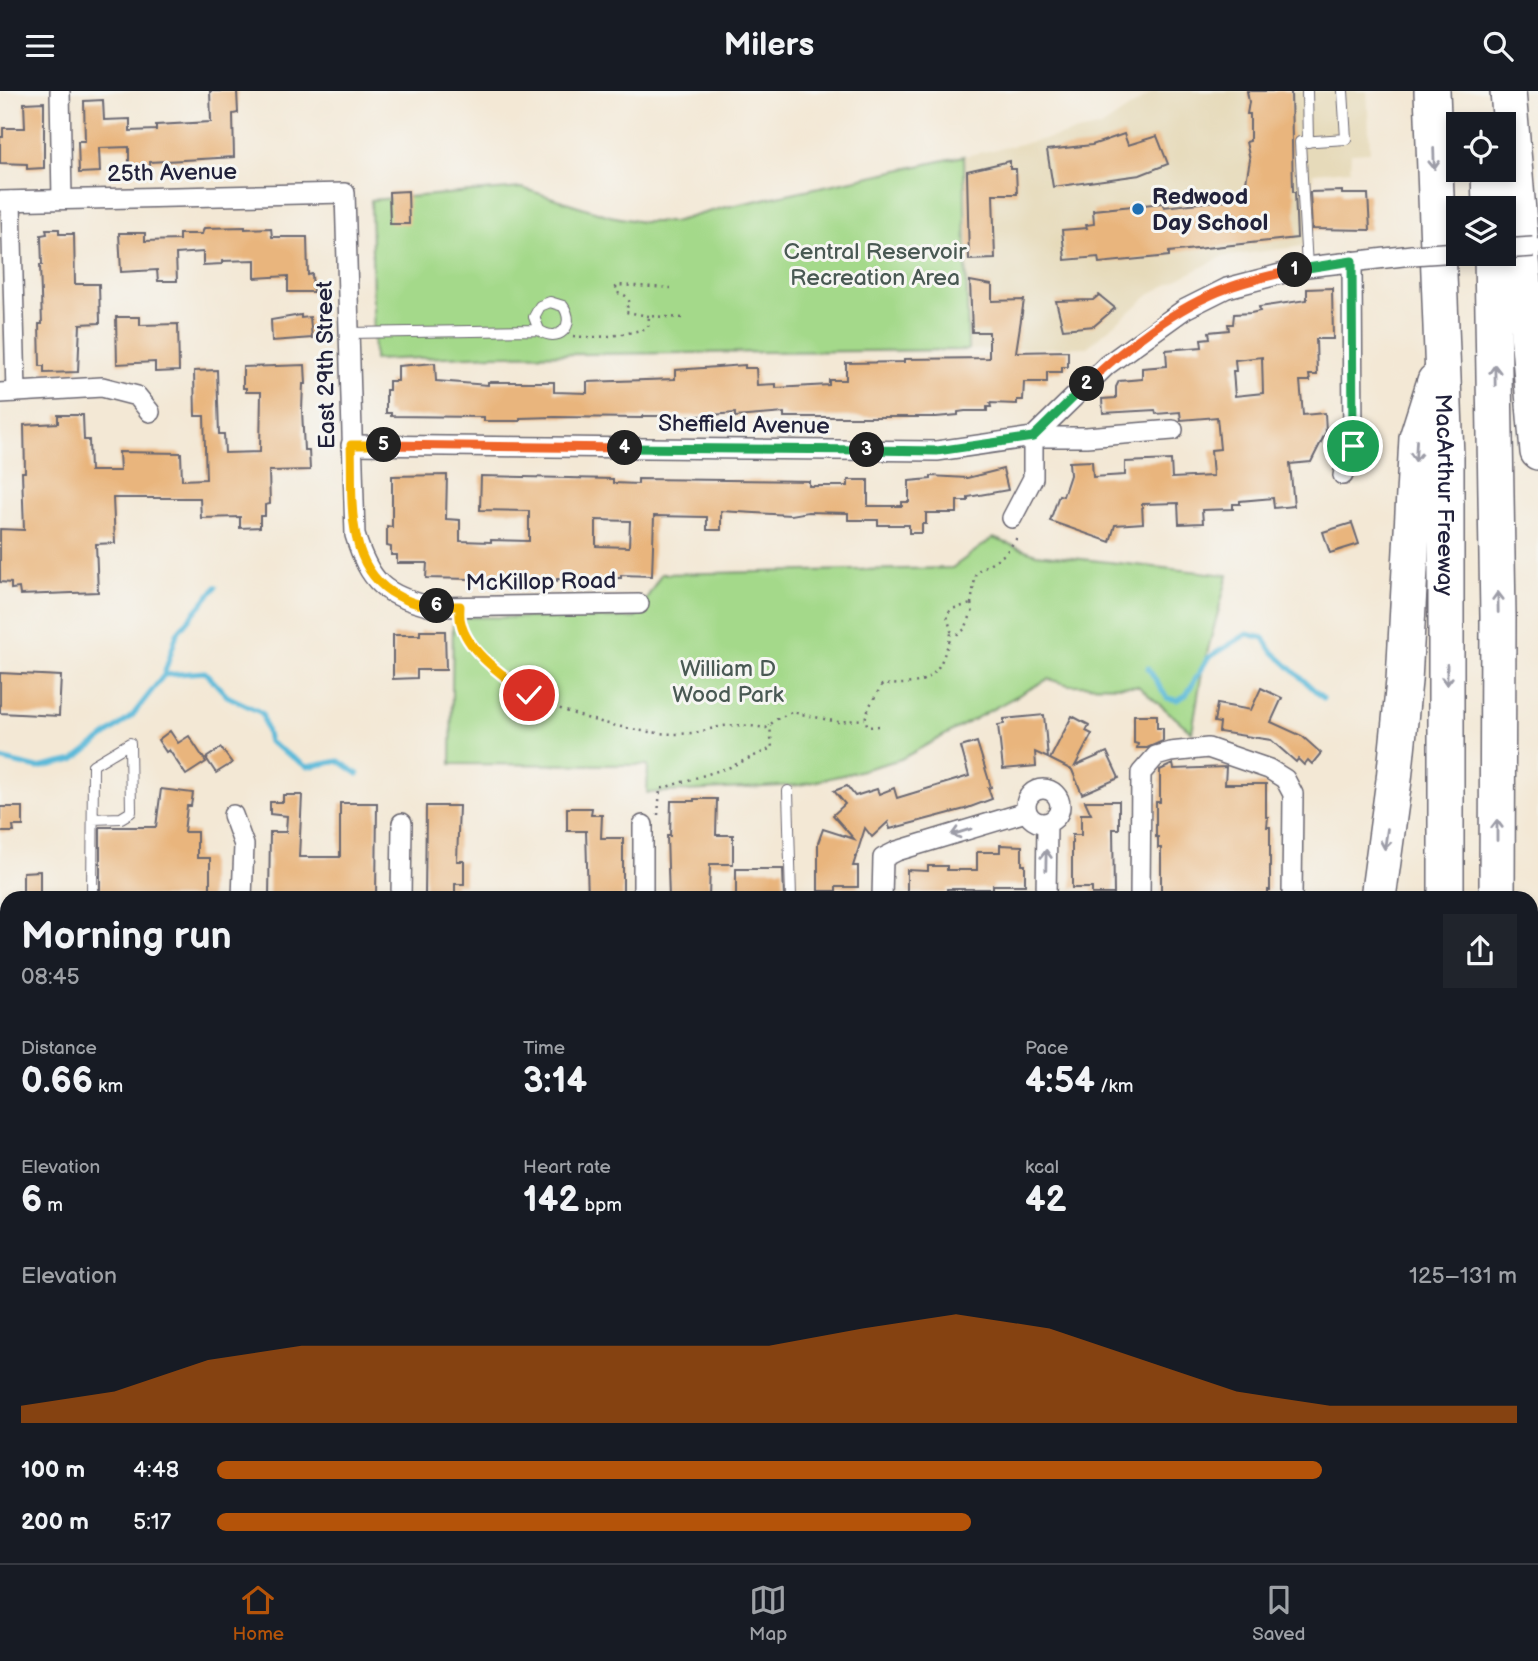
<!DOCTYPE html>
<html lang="en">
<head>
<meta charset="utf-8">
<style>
	:root { --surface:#171b24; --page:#20242c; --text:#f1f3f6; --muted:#9ea1a6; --line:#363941; --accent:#b45309 }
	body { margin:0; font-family:"Balsamiq Sans",sans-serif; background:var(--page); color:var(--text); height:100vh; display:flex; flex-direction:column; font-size:26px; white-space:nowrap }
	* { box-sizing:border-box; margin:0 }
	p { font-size:23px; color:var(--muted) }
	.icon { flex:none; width:38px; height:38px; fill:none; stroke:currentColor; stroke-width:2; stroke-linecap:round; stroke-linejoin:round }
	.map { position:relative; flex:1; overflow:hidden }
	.details { position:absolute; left:0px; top:800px; width:1538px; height:674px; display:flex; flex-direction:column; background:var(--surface); border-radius:21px 21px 0 0; box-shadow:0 4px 10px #0003 }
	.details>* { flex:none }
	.buttons { position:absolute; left:1446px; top:21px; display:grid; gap:14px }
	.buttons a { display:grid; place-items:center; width:70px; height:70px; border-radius:0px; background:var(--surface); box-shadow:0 4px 10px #0003; font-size:35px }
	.pin { position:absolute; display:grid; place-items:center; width:60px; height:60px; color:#fff; margin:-30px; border:4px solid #fff; border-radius:50%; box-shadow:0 2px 7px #0007 }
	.km { position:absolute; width:35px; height:35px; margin:-18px; border-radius:50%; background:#222; color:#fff; font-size:19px; line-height:35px; text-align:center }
	.round { display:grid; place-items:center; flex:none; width:74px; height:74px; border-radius:0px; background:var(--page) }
	.headline { display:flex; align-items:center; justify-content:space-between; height:119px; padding:0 21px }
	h1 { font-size:38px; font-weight:800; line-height:52px }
	.metrics { display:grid; grid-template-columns:repeat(3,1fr); gap:10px; height:119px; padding:7px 21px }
	.metrics div { display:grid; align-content:center }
	.metrics b { font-size:35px; font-weight:800 }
	.metrics small { font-size:19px; font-weight:400 }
	.metrics p { font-size:19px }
	.chart { height:196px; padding:14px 21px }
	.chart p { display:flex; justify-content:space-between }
	.chart svg { width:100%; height:126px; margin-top:7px; fill:var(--accent); opacity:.7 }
	ul { padding:0 21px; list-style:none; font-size:23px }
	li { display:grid; grid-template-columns:112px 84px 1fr; align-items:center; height:52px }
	li i { height:18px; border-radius:9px; background:var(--accent) }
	header { display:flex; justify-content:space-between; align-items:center; height:91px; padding:0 21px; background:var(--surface); font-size:32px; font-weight:800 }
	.menu { display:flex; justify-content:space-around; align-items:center; height:98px; border-top:2px solid var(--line); background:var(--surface); font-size:19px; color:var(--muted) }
	.menu a { display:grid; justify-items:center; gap:4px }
	.menu .on { color:var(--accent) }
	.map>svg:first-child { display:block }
</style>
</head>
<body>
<header><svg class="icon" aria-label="menu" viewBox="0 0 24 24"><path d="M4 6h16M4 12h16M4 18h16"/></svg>Milers<svg class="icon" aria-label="search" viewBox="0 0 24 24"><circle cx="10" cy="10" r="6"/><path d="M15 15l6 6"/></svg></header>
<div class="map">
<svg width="1538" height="1472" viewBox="0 0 1538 1472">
	<rect width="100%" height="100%" fill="#f6f6f2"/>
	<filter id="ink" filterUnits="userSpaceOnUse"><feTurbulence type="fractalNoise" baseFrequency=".0143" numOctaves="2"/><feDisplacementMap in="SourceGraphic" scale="14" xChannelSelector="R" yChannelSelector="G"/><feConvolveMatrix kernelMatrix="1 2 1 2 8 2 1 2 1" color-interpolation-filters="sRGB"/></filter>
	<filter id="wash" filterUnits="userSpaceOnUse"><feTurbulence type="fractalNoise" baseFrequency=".00686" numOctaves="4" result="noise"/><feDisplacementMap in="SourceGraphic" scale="28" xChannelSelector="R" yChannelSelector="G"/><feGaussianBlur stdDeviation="1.57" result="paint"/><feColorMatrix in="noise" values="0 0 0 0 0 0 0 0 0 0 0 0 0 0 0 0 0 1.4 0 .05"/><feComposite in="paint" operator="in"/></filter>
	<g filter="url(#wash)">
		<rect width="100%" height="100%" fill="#f3e8d5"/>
		<polygon fill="#e6daba" points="1155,0 1367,0 1370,61 1351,62 1350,79 1313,82 1311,154 1222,166 1153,201 1087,256 968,259 964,65 1101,36"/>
		<g fill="#a4d98a" stroke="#637e62" stroke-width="2">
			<polygon points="964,65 968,259 494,264 374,269 371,109 522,97 610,125 642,131 673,131 722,117"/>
			<polygon points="993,447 1036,463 1228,484 1202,581 1192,641 1138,595 1069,594 1048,588 901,668 855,681 801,694 647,702 648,674 451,673 453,526 635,527 661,483 952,477"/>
		</g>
		<g fill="#83b976" stroke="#526e58" stroke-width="2">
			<polygon points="1538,1392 1538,1472 1516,1472 1516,1467 1531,1466 1531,1393"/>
			<rect x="1375" y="1467" width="38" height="5"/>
		</g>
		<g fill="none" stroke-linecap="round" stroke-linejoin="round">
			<g stroke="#5bbad9" stroke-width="5">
				<polyline points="1148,577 1167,607 1177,609 1186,604 1208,567 1247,543 1264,547 1271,559 1323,607"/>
				<polyline points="164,584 177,542 216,496"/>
				<polyline points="0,668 38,677 74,669 132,625 164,584 205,581 227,605 262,622 269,651 307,676 339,670 358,683"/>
			</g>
		</g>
		<g id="blocks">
			<g fill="#e9b57d" fill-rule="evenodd">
				<polygon points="210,0 237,0 238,22 233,23 234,66 150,71 150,82 129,82 129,56 99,57 100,81 79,82 78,50 85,50 84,10 103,9 104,29 130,28 130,40 156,39 156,34 211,31"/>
				<polygon points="1247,0 1291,0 1293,101 1295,101 1297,147 1169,161 1169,165 1099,172 1098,166 1065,169 1062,139 1087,137 1086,134 1094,133 1093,119 1163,112 1164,116 1243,107 1250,69 1246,51 1250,50 1250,23 1247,23 1249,11"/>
				<polygon points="44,11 44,77 27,78 27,73 0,72 0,46 3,46 3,37 25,37 24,12"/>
				<polygon points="1124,43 1128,54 1157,45 1168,73 1140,84 1053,96 1047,59 1092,54"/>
				<polygon points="1010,70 1010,78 1016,78 1017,103 993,103 995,168 969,169 967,80"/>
				<polygon points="408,100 409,133 390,133 389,101"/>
				<polygon points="1342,100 1342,103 1368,103 1370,139 1312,138 1310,101"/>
				<polygon points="245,136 245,138 271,137 272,146 307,146 308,184 312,183 313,201 288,201 288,185 255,187 255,169 222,170 222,173 203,174 203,161 176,163 177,190 158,190 157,179 121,181 119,142 145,142 145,150 179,149 179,143 202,143 204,137"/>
				<polygon points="46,138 59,138 59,143 74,143 75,193 99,193 100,232 80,233 78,281 44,282 44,275 40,275 39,233 42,233 40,174 42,174 41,144 47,143"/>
				<polygon points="970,190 992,194 992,210 1024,209 1016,261 1068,260 1068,276 1062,276 1062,281 1047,281 1047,291 1024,291 1023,309 1017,309 1017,313 990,312 991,316 987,316 987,320 965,320 958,321 958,324 936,326 784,326 784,322 735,326 735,322 699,325 642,325 642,327 554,326 520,327 520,330 484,330 484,326 391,325 391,322 386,322 386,299 389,299 389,290 398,290 398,275 435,272 436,290 488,294 488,291 554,291 554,301 587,302 587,291 675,288 675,279 745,274 745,277 756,277 757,294 776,293 776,297 829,294 829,289 846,289 846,272 904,271 904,268 989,267 989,241 972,241"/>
				<path d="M1332 197 1333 248H1316L1317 284H1309L1310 290H1300L1303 324 1325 322 1326 341 1311 371 1290 373 1294 415 1274 417 1273 407 1240 410V413H1233V418L1202 419 1203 432 1179 433 1178 412 1142 413 1143 432 1115 434 1110 451 1050 430 1059 404 1063 405 1070 384 1069 371 1092 370 1093 386 1125 384V371L1171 369 1172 387 1213 385 1211 359 1220 358 1217 326 1181 329 1180 321 1156 323 1155 319 1103 322 1102 308 1116 307V296L1119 290 1142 288V277L1167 275 1166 259 1202 256 1201 248 1210 247 1209 241 1229 239 1228 233H1233L1234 223 1251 222 1260 220 1259 216 1307 209V198ZM1262 266 1263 302 1235 305 1233 280H1236L1235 269Z"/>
				<polygon points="1099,204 1115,217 1094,235 1063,238 1056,210 1093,209"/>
				<polygon points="301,224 301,227 310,226 312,247 272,250 271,229"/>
				<polygon points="116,226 140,226 140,234 178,233 179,280 155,281 155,271 117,273"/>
				<polygon points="305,274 306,293 303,293 302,319 304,359 309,359 310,379 269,380 270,413 265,414 265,425 260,425 260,436 240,437 240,426 201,427 200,407 113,407 115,452 96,453 98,501 20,504 19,497 11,498 11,492 0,491 0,438 24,439 22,381 25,381 24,334 58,332 58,324 83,324 84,349 89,349 90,380 120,380 119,361 181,362 182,389 206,388 204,325 195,325 194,280 217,279 219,343 224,343 225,362 260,361 261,301 246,301 246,297 243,297 243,276"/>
				<path d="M1003 378 1008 399 968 406V410H957V422H926V433H922V442H909V434H878V429H848V422L808 421 791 424 721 420V439H707V426L654 425 652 485 621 484V487H615V491H600V489L557 488V490L426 487 427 472H397V464H391V456L387 455V435L392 436V385L447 384 446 428 460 429V450L491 451V449L529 450V420L480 419 481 385 613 388V392L638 393V388L809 390V395H848V389H868V415H902V411H909V390L931 388V385L967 387ZM596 429 630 430 629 456 596 455Z"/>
				<polygon points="1352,432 1359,453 1330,462 1323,441"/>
				<polygon points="420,540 445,540 446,579 417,579 417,587 393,588 393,544 420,544"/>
				<polygon points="0,582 61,585 59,625 0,622"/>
				<polygon points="1261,597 1282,607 1271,631 1302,645 1321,662 1312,673 1308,669 1304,674 1298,668 1296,671 1271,649 1219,641 1220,632 1214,631 1217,613 1251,619"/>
				<polygon points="1044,624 1048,667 1035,661 1036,675 1003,678 998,634 1004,633 1004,628"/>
				<polygon points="1134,624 1157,624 1157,637 1163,637 1163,650 1147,657 1137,657 1138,653 1134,652"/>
				<polygon points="1072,625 1089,634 1086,640 1092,643 1075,675 1107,661 1119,687 1082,703 1072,679 1050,668"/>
				<polygon points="170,640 178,652 189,645 206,671 186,684 169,659 166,661 158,649"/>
				<polygon points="977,651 991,696 988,697 992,708 965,718 890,738 888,731 872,746 865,737 853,775 858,775 858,796 836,796 836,800 818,800 818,752 823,738 854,748 833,724 845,713 834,700 847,695 855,705 877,698 879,703 894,697 897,707 969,685 961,656"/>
				<polygon points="221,657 232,672 216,682 206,667"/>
				<polygon points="1173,673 1174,678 1226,676 1225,693 1266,693 1266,726 1268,726 1267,736 1270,736 1270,799 1268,799 1268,805 1161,807 1161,757 1158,757 1158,746 1156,746 1156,711 1160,711 1160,679"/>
				<polygon points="161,698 193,702 191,715 187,715 184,741 197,741 197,767 210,767 210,807 100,805 100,736 156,736"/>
				<polygon points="283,704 302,704 299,766 340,766 340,712 377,712 376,807 269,807 270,741 286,741 287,725 270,723 270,711 283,711"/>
				<polygon points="694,708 717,708 716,744 733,744 733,773 710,773 709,807 669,807 667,745 670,745 671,710 694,710"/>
				<polygon points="1085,710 1119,710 1119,738 1113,738 1114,803 1092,803 1092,797 1072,797 1072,744 1081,744 1081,723 1091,723"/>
				<polygon points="426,715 459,715 457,770 464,770 464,793 455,793 455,807 425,807"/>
				<polygon points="0,716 23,716 23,735 13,735 14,741 0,741"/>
				<polygon points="567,717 592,717 591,724 602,724 601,747 623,747 623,807 588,807 586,740 567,740"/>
				<polygon points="1000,754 1022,755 1022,774 1025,774 1025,794 993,794 993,798 947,798 947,802 907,802 907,779 928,780 928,775 947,775 947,779 977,779 977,761 1000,761"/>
				<polygon points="736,778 783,778 784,807 736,807"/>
				<polygon points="40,780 40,807 23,807 23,781"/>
			</g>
		</g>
	</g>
	<g filter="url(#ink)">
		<use href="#blocks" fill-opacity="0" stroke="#6b6771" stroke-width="2"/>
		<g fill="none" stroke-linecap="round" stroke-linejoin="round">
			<defs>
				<g id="lane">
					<polyline points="1307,0 1308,51"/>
					<polyline points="1307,176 1300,51 1346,48 1343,0"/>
					<path d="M349 242 539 239C558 253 577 235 563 215L550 211 540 215 534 226 539 239"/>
					<polyline points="788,700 791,807"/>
					<polyline points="92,807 93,674 130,652 131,721 121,727 93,728"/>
				</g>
				<g id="street">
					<polyline points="60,0 62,108"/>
					<path d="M0 110 345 102 355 444C370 492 384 504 432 516L639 513"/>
					<polyline points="11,110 16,301"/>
					<polyline points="0,302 102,296 137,305 150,321"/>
					<polyline points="351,354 937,360 1033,346 1107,274 1185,218 1227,197 1307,176 1412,164"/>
					<polyline points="1343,384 1353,355 1352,170"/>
					<polyline points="1012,427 1033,387 1033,346 1086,346 1173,339"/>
					<circle cx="1043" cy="715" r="17"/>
					<polyline points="233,724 244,754 242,807"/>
					<polyline points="401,807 402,732"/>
					<polyline points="643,807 643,734"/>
					<polyline points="882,807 883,767 897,760 1026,721"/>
					<polyline points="1046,807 1047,732"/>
					<polyline points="1140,807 1141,682 1156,665 1170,661 1208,657 1269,678 1285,688 1293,703 1292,807"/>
					<polyline points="1531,1215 1538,1215"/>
					<polyline points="57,1472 58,1466"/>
					<polyline points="348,1472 349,1466"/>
					<polyline points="1146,1472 1146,1466"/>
				</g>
				<g id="secondary">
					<polyline points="1531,1035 1538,1035"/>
					<polyline points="0,1046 7,1046"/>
					<polyline points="1531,1063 1538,1063"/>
					<polyline points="1531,1373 1538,1373"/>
					<polyline points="829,1466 831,1472"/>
					<polyline points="1363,1472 1363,1466"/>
				</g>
				<g id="highway">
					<path id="s1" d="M1432 0 1446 366V807"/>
					<polyline points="1508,0 1538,361"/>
					<polyline points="1489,79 1490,117"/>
					<polyline points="1492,163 1498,525 1497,807"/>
					<polyline points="1378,807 1394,689 1404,590 1417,347 1435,290"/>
					<polyline points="1441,1472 1441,1466"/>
					<polyline points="1492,1472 1492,1466"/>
				</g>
			</defs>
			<use href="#lane" stroke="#6b6771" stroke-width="12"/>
			<use href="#street" stroke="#6b6771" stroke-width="22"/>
			<use href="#secondary" stroke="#6b6771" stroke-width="31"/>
			<use href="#highway" stroke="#6b6771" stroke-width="38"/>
			<g stroke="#6b6771" stroke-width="2.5" stroke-dasharray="2 5" stroke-linecap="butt">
				<path d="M649 225 626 221 627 216 630 214C629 206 625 203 617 202L616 196 618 194 671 197"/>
				<path d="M573 245C599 248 623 244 648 237L649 225 684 227"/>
				<polyline points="971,513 976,481 1005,463 1019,444"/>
				<polygon points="971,513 973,519 965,538 958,543 951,540 947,524 951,518"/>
				<path d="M461 533C491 593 554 621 617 635 640 640 667 645 691 642 702 641 712 637 723 635 737 633 752 635 766 637L777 628 792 621 838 631 865 628"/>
				<path d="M879 635 868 636 865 628 869 616 882 594C914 592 934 596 945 561 948 554 951 548 951 540"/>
				<polyline points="658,724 660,698 730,676 772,657 770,634"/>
			</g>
			<use href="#lane" stroke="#fff" stroke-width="10"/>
			<use href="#street" stroke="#fff" stroke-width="19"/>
			<use href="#secondary" stroke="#fff" stroke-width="28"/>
			<use href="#highway" stroke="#fff" stroke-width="35"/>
			<defs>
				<g id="street-bridge">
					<polyline points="1503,158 1533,156"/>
					<polyline points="1412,164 1458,161"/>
				</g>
			</defs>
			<use href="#street-bridge" stroke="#6b6771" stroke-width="22" stroke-linecap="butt"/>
			<use href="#street-bridge" stroke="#fff" stroke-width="19"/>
		</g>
		<defs><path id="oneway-shaft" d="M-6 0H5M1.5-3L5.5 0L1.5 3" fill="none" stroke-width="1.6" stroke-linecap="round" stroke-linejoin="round" transform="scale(1.75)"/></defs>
		<g stroke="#9c9ca7">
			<use href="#oneway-shaft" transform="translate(1434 68) rotate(88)"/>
			<use href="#oneway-shaft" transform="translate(1495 284) rotate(-91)"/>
			<use href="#oneway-shaft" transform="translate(1416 360) rotate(93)"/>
			<use href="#oneway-shaft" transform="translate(1498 511) rotate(-91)"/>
			<use href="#oneway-shaft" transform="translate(1447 584) rotate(90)"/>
			<use href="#oneway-shaft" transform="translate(1497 739) rotate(-90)"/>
			<use href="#oneway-shaft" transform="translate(961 741) rotate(163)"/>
			<use href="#oneway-shaft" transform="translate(1386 748) rotate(98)"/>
			<use href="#oneway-shaft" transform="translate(1046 769) rotate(-89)"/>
		</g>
	</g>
	<g fill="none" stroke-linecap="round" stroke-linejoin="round" filter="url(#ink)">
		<defs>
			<polyline id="split-1" points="1295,179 1352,170 1353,355"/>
			<path id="split-2" d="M1087 293C1124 256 1178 215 1228 197 1249 189 1273 184 1295 179"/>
			<polyline id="split-3" points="867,359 937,360 1033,346 1087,293"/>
			<polyline id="split-4" points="625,357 867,359"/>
			<polyline id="split-5" points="384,354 625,357"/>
			<path id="split-6" d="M384 354H351C353 403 344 470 391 501 404 509 421 516 437 515"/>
			<path id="split-7" d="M437 515H460C460 520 459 527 461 532 467 561 507 587 529 604"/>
		</defs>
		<use href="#split-1" stroke="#fff" stroke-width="14"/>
		<use href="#split-2" stroke="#fff" stroke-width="14"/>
		<use href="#split-3" stroke="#fff" stroke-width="14"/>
		<use href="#split-4" stroke="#fff" stroke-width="14"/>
		<use href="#split-5" stroke="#fff" stroke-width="14"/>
		<use href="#split-6" stroke="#fff" stroke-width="14"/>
		<use href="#split-7" stroke="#fff" stroke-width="14"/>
		<use href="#split-1" stroke="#22a559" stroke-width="9"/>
		<use href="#split-2" stroke="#f0652b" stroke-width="9"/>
		<use href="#split-3" stroke="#22a559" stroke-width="9"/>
		<use href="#split-4" stroke="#22a559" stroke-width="9"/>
		<use href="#split-5" stroke="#f0652b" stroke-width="9"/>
		<use href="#split-6" stroke="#f5b400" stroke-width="9"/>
		<use href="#split-7" stroke="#f5b400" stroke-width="9"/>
	</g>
	<circle fill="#1f6fb2" stroke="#f6f6f2" stroke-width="2.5" cx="1138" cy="118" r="7"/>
	<g text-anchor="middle" stroke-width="6" stroke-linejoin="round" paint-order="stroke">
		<g font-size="23" fill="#22223b" stroke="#f6f6f2">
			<text transform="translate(172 81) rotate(-1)" y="8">25th Avenue</text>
			<text transform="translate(325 274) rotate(-91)" y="8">East 29th Street</text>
			<text transform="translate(744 333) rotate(1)" y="8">Sheffield Avenue</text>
			<text dy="8" stroke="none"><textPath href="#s1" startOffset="404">MacArthur Freeway</textPath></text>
			<text transform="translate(541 490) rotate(-1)" y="8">McKillop Road</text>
		</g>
		<g font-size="23" font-weight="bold" fill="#22223b" stroke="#f6f6f2" text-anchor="start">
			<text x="1152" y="113">Redwood<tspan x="1152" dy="26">Day School</tspan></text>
		</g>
		<g font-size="23" fill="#495953" stroke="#f6f6f2">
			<text x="875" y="168">Central Reservoir<tspan x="875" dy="26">Recreation Area</tspan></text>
			<text x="728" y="585">William D<tspan x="728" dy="26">Wood Park</tspan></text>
		</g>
	</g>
</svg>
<div class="buttons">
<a><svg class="icon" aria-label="locate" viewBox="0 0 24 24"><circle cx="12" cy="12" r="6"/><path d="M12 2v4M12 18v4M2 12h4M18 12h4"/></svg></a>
<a><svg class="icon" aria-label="layers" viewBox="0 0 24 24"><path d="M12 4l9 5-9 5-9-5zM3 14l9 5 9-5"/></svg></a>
</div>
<div class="pin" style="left:1353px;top:355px;background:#1e9e55"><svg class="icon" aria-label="arrive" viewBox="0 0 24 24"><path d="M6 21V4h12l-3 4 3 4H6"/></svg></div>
<div class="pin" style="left:529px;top:604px;background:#d93025"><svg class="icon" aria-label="check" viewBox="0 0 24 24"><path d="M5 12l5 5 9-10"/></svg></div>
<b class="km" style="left:1295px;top:179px">1</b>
<b class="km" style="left:1087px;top:293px">2</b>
<b class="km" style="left:867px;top:359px">3</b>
<b class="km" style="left:625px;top:357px">4</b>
<b class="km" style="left:384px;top:354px">5</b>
<b class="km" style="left:437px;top:515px">6</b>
<section class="details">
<div class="headline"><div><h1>Morning run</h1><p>08:45</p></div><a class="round"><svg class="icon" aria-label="share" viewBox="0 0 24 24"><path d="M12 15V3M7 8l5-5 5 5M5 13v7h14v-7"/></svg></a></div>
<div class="metrics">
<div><p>Distance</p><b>0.66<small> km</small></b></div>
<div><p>Time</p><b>3:14</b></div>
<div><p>Pace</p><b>4:54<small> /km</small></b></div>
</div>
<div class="metrics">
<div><p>Elevation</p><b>6<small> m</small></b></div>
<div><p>Heart rate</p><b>142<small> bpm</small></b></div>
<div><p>kcal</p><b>42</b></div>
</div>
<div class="chart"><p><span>Elevation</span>125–131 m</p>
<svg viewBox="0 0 160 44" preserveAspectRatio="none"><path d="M0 44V38L10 33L20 22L30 17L40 17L50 17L60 17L70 17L80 17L90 11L100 6L110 11L120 22L130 33L140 38L150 38L160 38V44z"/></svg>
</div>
<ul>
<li><b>100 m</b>4:48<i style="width:85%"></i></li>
<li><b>200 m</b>5:17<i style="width:58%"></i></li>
</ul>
</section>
</div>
<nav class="menu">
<a class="on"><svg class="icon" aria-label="home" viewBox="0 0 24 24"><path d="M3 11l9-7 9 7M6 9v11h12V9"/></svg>Home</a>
<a><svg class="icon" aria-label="map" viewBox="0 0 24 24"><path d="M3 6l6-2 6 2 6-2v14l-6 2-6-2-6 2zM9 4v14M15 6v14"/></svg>Map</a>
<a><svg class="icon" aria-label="saved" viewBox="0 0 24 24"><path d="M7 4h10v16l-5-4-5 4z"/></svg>Saved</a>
</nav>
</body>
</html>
